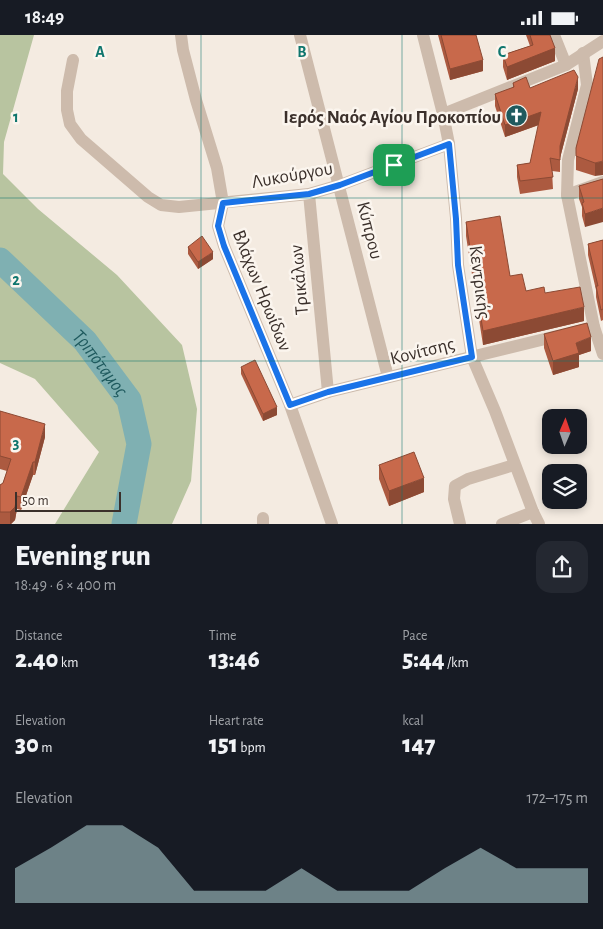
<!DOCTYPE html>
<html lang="en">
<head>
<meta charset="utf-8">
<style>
	:root { --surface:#171b24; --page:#242831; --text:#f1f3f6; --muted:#9ea1a6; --accent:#92aeb2 }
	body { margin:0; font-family:"Alegreya Sans",sans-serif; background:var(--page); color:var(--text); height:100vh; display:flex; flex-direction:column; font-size:19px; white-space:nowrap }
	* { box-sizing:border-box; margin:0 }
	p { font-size:16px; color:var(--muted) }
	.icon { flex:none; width:28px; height:28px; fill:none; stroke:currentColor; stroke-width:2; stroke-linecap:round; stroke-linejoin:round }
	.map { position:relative; height:489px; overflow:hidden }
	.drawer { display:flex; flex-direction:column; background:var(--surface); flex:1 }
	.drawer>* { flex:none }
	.needle { width:32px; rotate:2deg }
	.fabs { position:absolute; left:542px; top:374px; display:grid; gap:10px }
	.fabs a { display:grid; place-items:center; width:45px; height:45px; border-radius:10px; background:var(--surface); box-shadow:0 2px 8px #0003; font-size:25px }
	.scale { position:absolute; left:15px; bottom:12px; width:106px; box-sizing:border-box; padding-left:5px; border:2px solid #3b302b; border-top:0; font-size:14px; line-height:18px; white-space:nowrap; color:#3b302b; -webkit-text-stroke:4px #fbf5ee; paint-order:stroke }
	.pin { position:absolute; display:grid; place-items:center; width:42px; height:42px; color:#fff; margin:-21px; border-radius:10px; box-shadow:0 2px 8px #0006 }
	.round { display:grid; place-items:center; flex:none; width:52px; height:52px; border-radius:15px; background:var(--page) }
	.summary { display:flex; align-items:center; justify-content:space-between; height:85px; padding:0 15px }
	h1 { font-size:28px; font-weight:800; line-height:38px }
	.figures { display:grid; grid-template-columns:repeat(3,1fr); gap:8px; height:85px; padding:5px 15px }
	.figures div { display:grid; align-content:center }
	.figures b { font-size:25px; font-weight:800 }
	.figures small { font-size:14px; font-weight:400 }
	.figures p { font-size:14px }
	.chart { height:140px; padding:10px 15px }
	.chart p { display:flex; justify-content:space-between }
	.chart svg { width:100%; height:90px; margin-top:5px; fill:var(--accent); opacity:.7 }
	.status { display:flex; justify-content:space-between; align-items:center; height:35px; padding:0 25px; background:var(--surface); direction:ltr }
	.status svg { height:14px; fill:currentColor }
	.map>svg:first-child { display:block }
</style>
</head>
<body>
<div class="status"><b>18:49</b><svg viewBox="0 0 49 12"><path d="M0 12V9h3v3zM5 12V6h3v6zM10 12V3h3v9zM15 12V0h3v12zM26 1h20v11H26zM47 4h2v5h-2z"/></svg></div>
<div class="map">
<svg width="603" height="489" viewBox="0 0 603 489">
	<rect width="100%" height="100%" fill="#f4ebe1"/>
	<polygon fill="#b8c4a0" points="0,0 34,0 4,107 3,139 38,174 117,240 182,310 197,374 191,446 172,489 55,489 99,417 35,344 0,328"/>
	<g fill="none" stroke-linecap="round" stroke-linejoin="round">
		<path stroke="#7fb0b2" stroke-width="25" id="s1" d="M0 225 85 306 129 365 139 409 124 489"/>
		<g stroke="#cdbbac" stroke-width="12">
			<polyline points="181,0 183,15 196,65 217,133 223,168 218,191 224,211 290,370 332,489"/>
			<polyline points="300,0 388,342"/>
			<polyline points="554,0 566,30"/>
			<polyline points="583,18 587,50 568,125 567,160 594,292 603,319"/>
			<polyline points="73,25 67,56 67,75 70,89 81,104 148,162 161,170 179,172 309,159 340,150 449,109"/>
			<polyline points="443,79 566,30 603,6"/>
			<polyline points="309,159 328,357"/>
			<polyline points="567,160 603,147"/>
			<polyline points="290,370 328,357 594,292"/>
			<polyline points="263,489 263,483"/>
			<polyline points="460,489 454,464 455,451 468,444 514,430"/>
			<polyline points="502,489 533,477"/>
		</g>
		<polyline stroke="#cdbbac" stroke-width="12" points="423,0 443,79 449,109 456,183 458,230 472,322 495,376 533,477 539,489"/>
	</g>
	<g fill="#ac5a40">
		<polygon points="438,0 476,0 483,36 450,45"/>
		<polygon points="526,0 550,0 555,26 507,45 503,32 503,20 530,11"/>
		<polygon points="603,22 595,141 576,135 576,113"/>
		<polygon points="513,48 530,53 578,54 560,123 560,137 552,136 553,154 520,159 517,142 517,130 530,128 539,90 505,102 495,71 495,59 513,53"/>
		<polygon points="603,144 585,192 582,181 582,172 579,164 579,151"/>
		<polygon points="466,187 510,241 526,256 545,258 584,286 483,310 466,201"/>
		<polygon points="603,205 603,285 601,286 596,262 596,255 588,220 588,209"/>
		<polygon points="188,212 213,224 198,234 188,219"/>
		<polygon points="544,299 591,316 579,320 579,332 553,340 544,313"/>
		<polygon points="241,332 277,380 263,386 241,339"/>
		<polygon points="0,376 45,402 35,440 33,440 21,475 17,474 15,485 11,489 0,489 0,450 3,448 7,436 0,434"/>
		<polygon points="379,430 424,457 389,471 379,444"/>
	</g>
	<g fill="#8c4a34">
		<polygon points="555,13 555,26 507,45 507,32"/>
		<polygon points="483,25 483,36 450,45 450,34"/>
		<polygon points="578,42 578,54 560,123 560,137 560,111"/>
		<polygon points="541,77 541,89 505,102 505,90"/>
		<polygon points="603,126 603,140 595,141 595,128"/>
		<polygon points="603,173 603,187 585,192 585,179"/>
		<polygon points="213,217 213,224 198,234 198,227"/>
		<polygon points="584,272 584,286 483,310 483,296"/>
		<polygon points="591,302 591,316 579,320 579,332 553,340 553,326 576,308"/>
		<polygon points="277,372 277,380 263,386 263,379"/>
		<polygon points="45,389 45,402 35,440 35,427"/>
		<polygon points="33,427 33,440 21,475 21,462"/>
		<polygon points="424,443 424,457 389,471 389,456"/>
		<polygon points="17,461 17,474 15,485 11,489 10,489 10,477"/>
	</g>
	<g fill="#c8694b" stroke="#8c4a34">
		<polygon points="441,0 476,0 483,25 450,34"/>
		<polygon points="530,0 550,0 555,13 507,32 503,20 533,10"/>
		<polygon points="603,22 603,126 595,128 576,121 576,113 599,24"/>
		<polygon points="574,35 578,42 560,111 560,125 550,123 553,142 520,146 517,130 530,128 541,77 505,90 495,59 514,52 513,48 526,42 530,53"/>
		<polygon points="603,144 603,173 585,179 582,168 584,167 579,151"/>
		<polygon points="500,181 510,241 522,239 526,256 544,252 545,258 580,252 584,272 483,296 466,187"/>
		<polygon points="202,201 213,217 198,227 188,212"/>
		<polygon points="603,205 603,274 601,275 596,251 598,251 588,209"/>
		<polygon points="587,288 591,302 576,308 579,318 553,326 544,299"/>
		<polygon points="255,325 277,372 263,379 241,332"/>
		<polygon points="0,376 45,389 35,427 33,427 21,462 17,461 15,472 10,477 0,477 0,450 3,448 11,424 0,421"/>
		<polygon points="414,417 424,443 389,456 379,430"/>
	</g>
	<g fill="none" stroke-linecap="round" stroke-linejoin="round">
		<defs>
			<polygon id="route" points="449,109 456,184 458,230 472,322 328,357 290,370 224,211 218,191 223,168 309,159 340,150"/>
		</defs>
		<use href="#route" stroke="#fff" stroke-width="10"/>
		<use href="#route" stroke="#1a73e8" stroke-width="6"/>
	</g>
	<path fill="none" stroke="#0f766e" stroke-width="1" stroke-opacity="0.55" d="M201 0V489M402 0V489M0 163H603M0 326H603"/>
	<defs>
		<symbol id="church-disc" viewBox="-11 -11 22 22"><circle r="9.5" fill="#1f5a5e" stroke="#fbf5ee"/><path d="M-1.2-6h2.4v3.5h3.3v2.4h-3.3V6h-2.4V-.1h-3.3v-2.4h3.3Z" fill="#fff"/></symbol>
	</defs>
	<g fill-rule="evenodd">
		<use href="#church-disc" x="504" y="68" width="25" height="25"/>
	</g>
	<g text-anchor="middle" stroke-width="5" stroke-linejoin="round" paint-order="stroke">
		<g font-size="19" font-weight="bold" fill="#3b302b" stroke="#fbf5ee" text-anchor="end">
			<text x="501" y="88">Ιερός Ναός Αγίου Προκοπίου</text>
		</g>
		<g font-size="19" fill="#3b302b" stroke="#fbf5ee">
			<text transform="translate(292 139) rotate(-10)" y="7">Λυκούργου</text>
			<text transform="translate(371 195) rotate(76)" y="7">Κύπρου</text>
			<text transform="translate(298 245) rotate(-95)" y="7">Τρικάλων</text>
			<text transform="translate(481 247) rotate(83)" y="7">Κεντρικής</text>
			<text transform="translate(263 255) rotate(68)" y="7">Βλάχων Ηρωίδων</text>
			<text transform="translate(422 315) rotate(-14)" y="7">Κονίτσης</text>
		</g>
		<g font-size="20" font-style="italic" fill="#1f5a5e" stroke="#fbf5ee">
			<text dy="7" stroke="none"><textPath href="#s1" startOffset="144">Τριπόταμος</textPath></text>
		</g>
	</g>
	<g font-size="16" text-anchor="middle" font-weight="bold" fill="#0f766e" stroke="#fbf5ee" stroke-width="5" stroke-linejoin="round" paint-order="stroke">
		<text x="100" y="22">A</text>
		<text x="302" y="22">B</text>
		<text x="502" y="22">C</text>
		<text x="16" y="87">1</text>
		<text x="16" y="250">2</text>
		<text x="16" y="413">3</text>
	</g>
</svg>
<div class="fabs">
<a><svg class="needle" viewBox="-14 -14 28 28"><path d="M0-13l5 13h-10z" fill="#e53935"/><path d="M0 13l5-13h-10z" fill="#9ea1a6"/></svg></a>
<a><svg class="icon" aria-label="layers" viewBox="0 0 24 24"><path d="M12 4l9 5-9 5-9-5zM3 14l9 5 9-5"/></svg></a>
</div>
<div class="scale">50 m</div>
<div class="pin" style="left:394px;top:130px;background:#1e9e55"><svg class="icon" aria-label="arrive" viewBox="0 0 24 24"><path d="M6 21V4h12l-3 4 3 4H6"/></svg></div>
</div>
<section class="drawer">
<div class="summary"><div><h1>Evening run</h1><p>18:49 · 6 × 400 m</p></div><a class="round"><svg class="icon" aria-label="share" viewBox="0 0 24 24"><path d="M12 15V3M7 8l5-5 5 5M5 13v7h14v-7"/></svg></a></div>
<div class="figures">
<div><p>Distance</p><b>2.40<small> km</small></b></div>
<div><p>Time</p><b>13:46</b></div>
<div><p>Pace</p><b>5:44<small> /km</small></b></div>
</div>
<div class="figures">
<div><p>Elevation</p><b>30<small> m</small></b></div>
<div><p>Heart rate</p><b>151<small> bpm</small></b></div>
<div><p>kcal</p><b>147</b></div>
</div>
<div class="chart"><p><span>Elevation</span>172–175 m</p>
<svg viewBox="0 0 160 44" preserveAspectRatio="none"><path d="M0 44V27L10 17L20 6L30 6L40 17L50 38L60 38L70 38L80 27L90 38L100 38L110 38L120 27L130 17L140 27L150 27L160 27V44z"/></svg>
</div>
</section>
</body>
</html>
